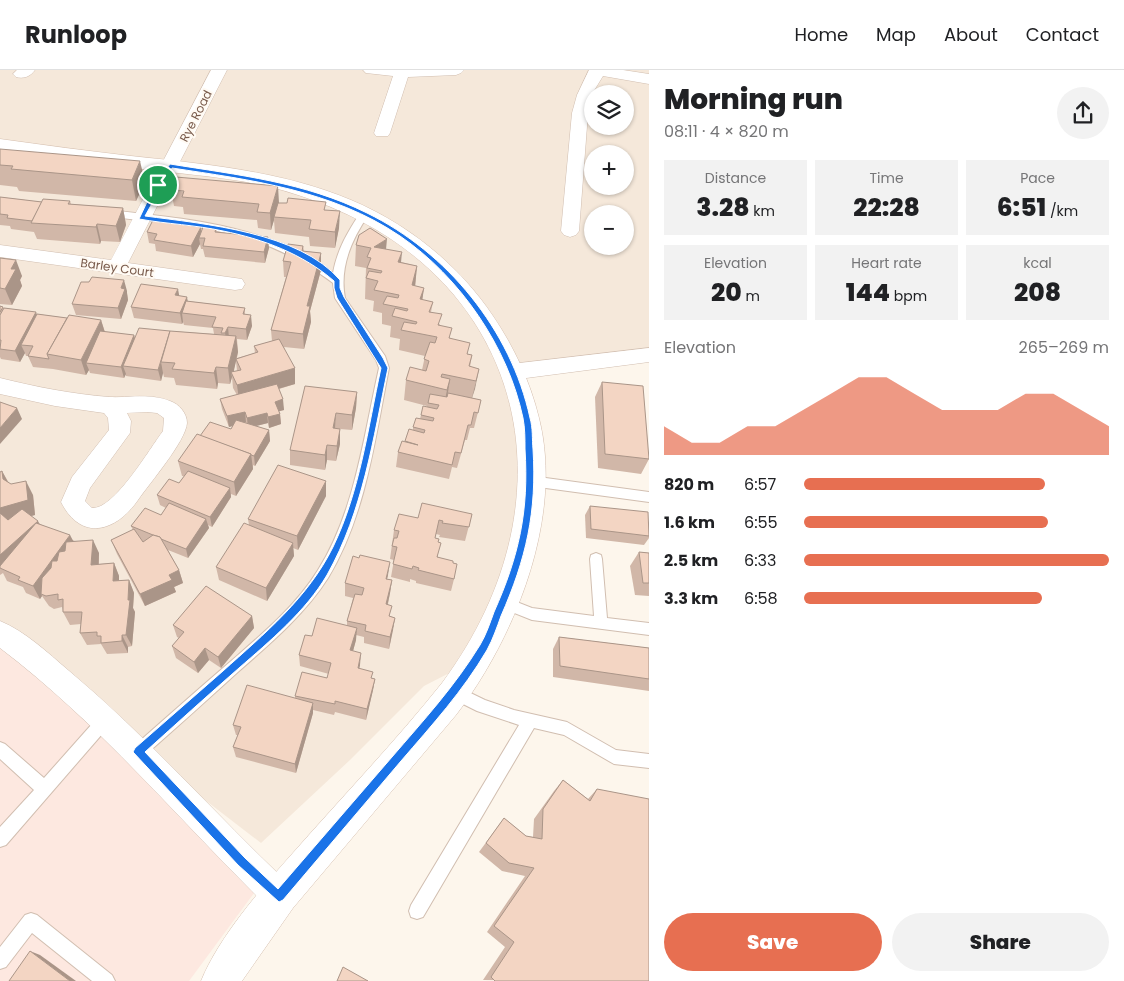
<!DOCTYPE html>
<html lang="en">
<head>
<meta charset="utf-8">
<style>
	:root { --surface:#fff; --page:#f2f2f2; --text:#202124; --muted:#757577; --line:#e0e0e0; --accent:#e76f51 }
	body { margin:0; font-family:Poppins,sans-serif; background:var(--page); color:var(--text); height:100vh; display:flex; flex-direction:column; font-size:19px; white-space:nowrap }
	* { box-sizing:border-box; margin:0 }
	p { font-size:16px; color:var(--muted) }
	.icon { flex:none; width:28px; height:28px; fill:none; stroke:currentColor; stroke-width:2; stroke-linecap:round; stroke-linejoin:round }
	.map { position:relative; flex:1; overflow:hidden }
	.side { display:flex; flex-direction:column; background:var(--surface); width:475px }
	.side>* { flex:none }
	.tools { position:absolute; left:584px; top:15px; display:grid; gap:10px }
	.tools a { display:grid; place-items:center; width:50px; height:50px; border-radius:50%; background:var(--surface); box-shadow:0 1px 4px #0004; font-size:25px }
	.pin { position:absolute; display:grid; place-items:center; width:42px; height:42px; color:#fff; margin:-21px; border:2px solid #fff; border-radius:50%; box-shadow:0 1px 5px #0007 }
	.round { display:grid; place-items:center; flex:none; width:52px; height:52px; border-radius:26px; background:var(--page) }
	.summary { display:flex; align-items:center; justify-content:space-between; height:85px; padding:0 15px }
	h1 { font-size:28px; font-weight:800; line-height:38px }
	.figures { display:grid; grid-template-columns:repeat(3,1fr); gap:8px; height:85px; padding:5px 15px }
	.figures div { display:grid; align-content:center; border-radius:0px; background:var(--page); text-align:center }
	.figures b { font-size:25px; font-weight:800 }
	.figures small { font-size:14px; font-weight:400 }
	.figures p { font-size:14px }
	.chart { height:140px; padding:10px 15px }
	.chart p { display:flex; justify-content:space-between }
	.chart svg { width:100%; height:90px; margin-top:5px; fill:var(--accent); opacity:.7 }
	.cta { display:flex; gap:10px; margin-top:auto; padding:10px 15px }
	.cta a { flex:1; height:58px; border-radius:30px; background:var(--accent); color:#fff; font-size:20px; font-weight:800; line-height:58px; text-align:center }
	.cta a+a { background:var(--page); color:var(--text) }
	ul { padding:0 15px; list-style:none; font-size:16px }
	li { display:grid; grid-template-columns:80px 60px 1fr; align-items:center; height:38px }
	li i { height:12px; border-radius:6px; background:var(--accent) }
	header { display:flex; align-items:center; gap:30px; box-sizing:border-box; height:70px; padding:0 25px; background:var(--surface); border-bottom:1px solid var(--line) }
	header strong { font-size:24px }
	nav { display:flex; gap:28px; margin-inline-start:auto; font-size:18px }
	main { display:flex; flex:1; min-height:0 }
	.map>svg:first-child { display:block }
</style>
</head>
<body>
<header>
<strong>Runloop</strong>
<nav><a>Home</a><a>Map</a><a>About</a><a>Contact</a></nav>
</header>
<main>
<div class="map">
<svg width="649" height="911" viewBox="0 0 649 911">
	<rect width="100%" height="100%" fill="#fdf6ec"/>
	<path fill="#f5e8da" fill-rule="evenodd" d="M0 0H649V280L502 297 522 390 510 485 461 597 424 616 350 690 261 773 170 703 0 554ZM592 24H625V56H592ZM592 84H625V116H592ZM592 144H625V176H592Z"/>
	<polygon fill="#fde8e0" points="0,576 51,617 121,680 254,823 189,911 0,911"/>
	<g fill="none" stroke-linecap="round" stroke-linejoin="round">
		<defs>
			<g id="lane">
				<path d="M109 140C187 149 268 155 333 203 337 180 348 161 361 142H367L369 144C352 169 339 197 345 228L385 286 389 298C375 369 366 445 328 508 305 544 271 573 239 601 207 630 175 659 143 687L138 689 133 687 131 682 133 677C165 649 197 620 230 592 261 565 296 536 318 500 355 442 364 364 379 298L376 290 335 228 333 213C280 173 234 162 170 153 149 150 126 150 106 145V141Z"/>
				<polygon points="531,406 649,422 649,432 531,416 527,414 525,411 527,408"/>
				<polygon points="596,483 601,485 602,489 607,548 649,553 649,565 532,550 499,537 497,533 499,529 504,527 532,538 594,546 590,489 591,485"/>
				<polygon points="454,615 485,630 514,640 567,652 616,680 649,684 649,698 614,694 564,665 534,658 423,847 417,849 411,847 409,841 411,835 519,655 477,641 449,627 447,622 449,617"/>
				<polygon points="105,643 110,645 112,650 110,655 6,775 0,777 0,757 34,720 0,689 0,672 5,674 44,708 100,645"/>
				<polygon points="31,843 37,845 112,905 115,911 92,911 32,863 6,897 0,899 0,877 25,845"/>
			</g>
			<g id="street">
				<path d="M17 0H35C30 7 23 9 16 7L13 4Z"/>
				<polygon points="211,0 227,0 128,193 235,208 242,209 245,214 242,219 235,220 0,187 0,175 111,190"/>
				<polygon points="363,0 464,0 461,3 456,5 408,7 390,63 388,66 376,66 374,63 393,6 366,3"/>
				<polygon points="589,0 623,0 649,4 649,14 603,6 592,24 588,43 579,161 576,165 570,167 564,165 561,161 572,43 577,25"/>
				<polygon points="649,278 649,292 511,310 504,307 501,302 504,297 511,294"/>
				<path d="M0 308C36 317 72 324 109 327 130 328 149 323 170 331 179 334 187 343 187 353 186 371 149 414 138 430 116 462 81 472 61 432L72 407 109 360 108 348 104 343 55 336 0 324ZM147 342 157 343 164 348 163 361C150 378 114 440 92 438L85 431 90 418 130 363 131 351 127 343Z"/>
				<path d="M0 551C25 561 48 583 68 600 147 666 215 744 290 815L294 826 290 837 279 841 268 837C179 750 99 653 0 578Z"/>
			</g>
			<path id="secondary" d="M0 69C44 75 87 81 131 86 205 94 282 101 351 130 408 154 459 195 493 246 514 277 530 311 539 348 564 447 515 568 456 645L293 838 242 911H201C219 867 260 820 292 784 342 727 395 672 442 613 581 426 526 198 298 125 254 110 205 106 159 101 106 95 53 88 0 81Z"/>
		</defs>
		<use href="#lane" stroke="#d1beb0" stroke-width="2"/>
		<use href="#street" stroke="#d1beb0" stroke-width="1"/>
		<use href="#secondary" stroke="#d6c0b0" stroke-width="1"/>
		<use href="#lane" fill="#fff" fill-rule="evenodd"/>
		<use href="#street" fill="#fff" fill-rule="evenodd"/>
		<use href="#secondary" fill="#fff" fill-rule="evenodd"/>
	</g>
	<g fill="#d1b7a8" fill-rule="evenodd">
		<polygon points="0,79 145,112 136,131 19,121 17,117 0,115"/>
		<polygon points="171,120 279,133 326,140 339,158 335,178 310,176 309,167 275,163 274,150 271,160 258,158 257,150 184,144 183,137 174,136"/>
		<polygon points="0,127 42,132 70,131 71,134 123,138 126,155 120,172 101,171 100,174 37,169 34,162 11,159 10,156 0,155"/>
		<polygon points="216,158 217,162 269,178 265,193 205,187 203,179 201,179 200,174 193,187 156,181 155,174 149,173 147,162 201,161"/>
		<polygon points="356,175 386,180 401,192 417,196 415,216 424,218 422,230 433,232 431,242 440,255 451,269 468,284 472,285 470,297 479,299 472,328 481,330 474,358 470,358 467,370 465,370 457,398 452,397 449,409 396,397 398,382 405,372 409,359 413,360 413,357 420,349 421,345 427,337 427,336 404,330 406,310 422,300 425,286 399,280 400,269 390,267 391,256 382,254 382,243 373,241 374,231 365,229 366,198 355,196"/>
		<path d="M303 176 304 181 321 183V200L310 241 311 252 304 279 284 277 295 314 279 319 284 340 279 341 280 344 281 354 269 358 268 353 256 356 269 360 270 371 255 396 253 395V399L236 426 231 424V427L212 457 208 455 209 458 188 488 168 480 179 500 183 513 174 517 176 522 145 536 117 484 111 470 133 460 131 456 161 445 166 438 160 435 157 425 179 413 184 406H182L178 391 200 366 231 359 233 356 229 357 222 339 220 329 237 325 233 318 232 307 230 314 218 313 217 319 176 315 174 308 164 307 163 303 161 311 126 306V304L124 308 90 303 89 300 86 305 53 299 33 297 28 286H26L25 283 20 292 1 289 0 287V236L3 237 4 238 37 244 67 248 101 250 105 262 134 265 135 268 170 261 214 264 213 258 184 255 183 252 182 254 134 248 131 237 179 226 187 227V231L245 238V244L252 256 247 270 237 269 238 282 237 288 255 283 254 276 272 271 271 260 286 207H284L283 191ZM236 291 237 301 233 302Z"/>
		<polygon points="0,188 22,206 20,210 22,216 12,235 0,234"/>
		<polygon points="127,221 127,223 128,230 121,249 76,245 72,234"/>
		<polygon points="602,312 649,389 641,404 598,398 595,327"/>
		<polygon points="357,322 356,338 352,360 340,359 340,374 336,391 327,390 325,400 290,395 290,380"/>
		<polygon points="2,401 9,413 33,425 35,445 31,446 40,454 99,483 99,494 114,493 119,506 119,511 129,510 134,523 133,538 135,542 132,576 128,577 128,583 107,584 101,574 87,575 80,563 81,554 70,555 63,542 62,537 54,539 49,536 42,526 40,529 26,523 23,517 7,511 3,503 0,505 0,402"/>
		<polygon points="326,411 326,426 298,480 293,478 294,486 267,531 219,510 216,497 249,455 248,449"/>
		<polygon points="590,436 649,452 649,468 644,475 586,468 585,445"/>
		<polygon points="472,444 465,471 439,467 440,465 436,464 435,468 438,473 438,487 453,493 454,509 451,521 416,513 416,511 410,509 410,512 391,507 394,490 390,489 394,460 418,448"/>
		<polygon points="639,482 649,483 649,526 635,525 630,496"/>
		<polygon points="388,505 387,509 392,510 390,523 388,534 390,546 395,548 389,579 364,573 364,567 356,565 356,570 353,581 360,595 359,598 372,608 375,609 373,620 366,650 335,642 334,645 313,640 313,643 296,703 236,687 233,677 238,665 236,665 233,655 295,628 295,626 327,608 329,604 300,596 299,585 312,566 347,556 347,551 353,528 345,526 345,513"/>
		<polygon points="252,546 254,558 221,598 209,590 198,603 176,588 172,576 179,568 177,567 173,555"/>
		<polygon points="559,567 649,578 649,621 553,607 553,579"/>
		<polygon points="563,710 588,729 597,719 649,911 483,910 505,877 487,862 525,806 502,801 479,782 504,748 526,766 533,767 534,749 554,721"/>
	</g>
	<g fill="#aa9588">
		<polygon points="140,91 145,112 136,131 132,110"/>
		<polygon points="278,116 279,133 274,147 274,150 271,160 270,143"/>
		<polygon points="123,138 126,155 120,172 116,156"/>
		<polygon points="340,141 339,158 335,178 335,162"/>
		<polygon points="97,154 101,171 100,174 96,157"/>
		<polygon points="201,157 202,168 199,168 200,174 193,187 191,176"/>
		<polygon points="268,167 269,178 265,193 264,182"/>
		<polygon points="387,169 385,190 374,177"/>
		<polygon points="402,182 400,203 398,192"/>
		<polygon points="321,183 321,200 310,241 311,252 304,279 303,264 307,236"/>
		<polygon points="16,190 22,206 20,210 22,216 12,235 5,219 11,199"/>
		<polygon points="417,196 415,217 412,215"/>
		<polygon points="124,210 127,221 127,223 128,230 121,249 118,238 121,218"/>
		<polygon points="424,218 421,239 420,229"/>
		<polygon points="178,219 180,230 175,225"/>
		<polygon points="187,227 189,238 182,243 183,252 182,254 180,243"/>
		<polygon points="36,242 40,253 21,275 25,283 20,292 15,281"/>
		<polygon points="251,245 252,256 247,270 246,259"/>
		<polygon points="101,250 106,266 86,293 89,300 86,305 81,290"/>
		<polygon points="228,257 229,268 227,274 225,263"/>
		<polygon points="134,265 137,276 123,296 126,304 124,308 121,297"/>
		<polygon points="236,266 238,282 236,290 236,289 236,291 233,305 231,302 232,307 230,314 228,298"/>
		<polygon points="161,292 163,303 161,311 158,300"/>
		<polygon points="216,297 218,313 217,319 214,303"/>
		<polygon points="295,298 295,314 239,330 237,315"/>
		<polygon points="479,299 475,319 471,331"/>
		<polygon points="450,309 447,329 443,340 447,320"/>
		<polygon points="357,322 356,338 352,360 352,345"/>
		<polygon points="283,329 284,340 276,342 275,332"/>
		<polygon points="17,338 22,349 0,374 0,358"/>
		<polygon points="245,342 246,352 229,357 227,346"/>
		<polygon points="267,343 268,353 248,358 247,348"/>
		<polygon points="336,343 335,358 333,358"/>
		<polygon points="280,344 281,354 269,358 268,347"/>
		<polygon points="340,359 340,374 336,391 337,376"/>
		<polygon points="269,360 270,371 255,396 254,386"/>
		<polygon points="327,375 327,390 325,400 325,385"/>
		<polygon points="251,384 253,399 236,426 234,412"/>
		<polygon points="2,401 10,416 3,409"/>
		<polygon points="26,411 33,425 35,445 0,454 0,438"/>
		<polygon points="326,411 326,426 298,480 297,466"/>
		<polygon points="230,418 231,427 212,457 210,447"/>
		<polygon points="206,449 209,458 188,488 186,479"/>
		<polygon points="38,451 45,465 0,498 0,485"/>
		<polygon points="70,465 77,478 41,524 42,526 40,529 33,516"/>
		<polygon points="93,470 99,483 98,508 91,495"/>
		<polygon points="293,473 294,486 267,531 266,518"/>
		<polygon points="390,492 388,505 384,521 386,509"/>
		<polygon points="114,493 119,506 119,524 113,511"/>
		<polygon points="179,500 183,513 174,517 176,522 145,536 140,524 169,505"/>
		<polygon points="129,510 134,523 133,538 135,542 132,576 126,565"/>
		<polygon points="392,510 390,523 385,546 386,534"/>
		<polygon points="252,546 254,558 221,598 218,587"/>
		<polygon points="395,548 393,560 389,579 390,567"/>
		<polygon points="357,558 356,570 350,592 350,580"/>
		<polygon points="122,565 128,577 128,583 122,571"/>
		<polygon points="205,578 209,590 198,603 194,592"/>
		<polygon points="361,583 360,595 357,609 358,598"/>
		<polygon points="375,609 373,620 366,650 367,639"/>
		<polygon points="313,633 313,643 296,703 295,694"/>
		<polygon points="30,881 40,885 76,911 70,911"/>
	</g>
	<g fill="#f3d5c3" stroke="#aa9588">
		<polygon points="0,79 140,91 132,110 11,99 13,96 0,95"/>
		<polygon points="176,107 278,116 270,143 257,142 259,134 182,127 184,121 171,120"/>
		<polygon points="0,127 42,132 32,151 7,148 8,145 0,144"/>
		<polygon points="288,128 326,132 324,140 340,141 335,162 309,159 311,150 274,147 278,133 287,133"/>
		<polygon points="43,129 70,131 68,134 123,138 116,156 97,154 96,157 31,153"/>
		<polygon points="153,150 201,157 191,176 154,170 157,164 147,162"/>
		<polygon points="203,157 216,158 215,162 268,167 264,182 203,176 205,168 199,168"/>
		<polygon points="370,158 387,169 374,177 402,182 398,192 417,196 412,215 424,218 420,229 433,232 429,242 442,244 438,255 452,258 449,268 470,273 467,284 472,285 469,296 479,299 476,311 442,304 441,307 450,309 447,320 406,310 410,297 426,301 429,291 424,289 430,272 435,273 437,267 401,260 404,252 416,254 417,252 392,246 395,238 407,241 408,239 383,234 387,226 398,228 399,225 374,220 378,211 366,208 369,201 381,203 382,201 367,198 371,188 367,187 371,178 356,175 359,165"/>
		<polygon points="288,174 303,176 302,181 321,183 307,236 310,236 303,264 271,260 291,192 283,191"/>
		<polygon points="0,188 16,190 11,199 16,199 5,219 0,218"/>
		<polygon points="92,207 124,210 121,218 125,219 118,238 72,234 81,212 89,212"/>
		<polygon points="141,214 178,219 175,225 187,227 180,243 131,237"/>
		<polygon points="186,231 245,238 243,244 251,245 246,259 228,257 225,263 221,263 223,258 212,257 216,247 182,243"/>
		<polygon points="0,236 3,237 0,242"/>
		<polygon points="4,238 36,242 15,281 0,279 1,270 0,270 0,245"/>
		<polygon points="37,244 67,248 47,284 49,289 28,286 33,276 21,275"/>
		<polygon points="69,245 101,250 81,290 47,284"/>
		<polygon points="139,258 170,261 158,300 123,296"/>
		<polygon points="100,261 134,265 121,297 86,293"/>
		<polygon points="170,261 236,266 228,298 216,297 214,303 172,299 175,293 161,292"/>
		<polygon points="279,269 295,298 237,315 231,302 241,300 236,289 258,282 254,276"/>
		<polygon points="602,312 643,316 649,389 605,384"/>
		<polygon points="277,314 283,329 275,332 280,344 268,347 267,343 247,348 245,342 227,346 220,329"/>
		<polygon points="305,316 357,322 352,345 336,343 333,358 340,359 337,376 327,375 325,385 290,380"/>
		<polygon points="448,323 481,330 478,343 474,342 471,355 468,355 461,383 455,382 452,395 398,382 402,371 418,375 405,371 409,359 424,363 425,360 413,357 416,348 433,351 434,348 421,345 423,336 437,339 439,335 428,333 430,324 447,327"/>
		<polygon points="0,332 17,338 0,358"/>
		<polygon points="236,350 269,360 254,386 251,385 251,384 200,366 210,352 231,359"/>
		<polygon points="197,364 251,384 234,412 178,391"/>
		<polygon points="278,395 326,411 297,466 248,449"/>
		<polygon points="2,401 3,409 11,414 26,411 28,430 0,438 0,402"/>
		<polygon points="188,401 230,418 210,447 157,425 169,409 179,413"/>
		<polygon points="169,433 206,449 186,479 161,469 160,467 153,465 131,456 145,438 161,445"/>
		<polygon points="422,433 472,444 469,457 442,453 443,451 439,450 435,468 439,469 438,472 441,473 437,487 453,491 453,493 457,494 454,509 418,500 419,498 413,496 412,499 393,494 397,477 392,476 394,468 397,468 399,461 394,460 399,444 418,448"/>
		<polygon points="590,436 648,442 649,466 591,459"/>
		<polygon points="22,439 38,451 0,485 0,443 8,450"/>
		<polygon points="36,453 70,465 33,516 18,510 20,507 0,498 0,496"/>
		<polygon points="244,453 293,473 266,518 216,497"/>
		<polygon points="134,459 143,472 153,465 160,467 179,500 169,505 172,510 140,524 111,470"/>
		<polygon points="93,470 91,495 114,493 113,511 129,510 128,530 130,530 126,565 122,565 122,571 101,573 101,566 97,566 97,562 80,563 82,542 63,542 63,529 58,530 58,524 46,526 41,524 42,508 51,498 52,491 57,491 59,482 65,481 66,472"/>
		<polygon points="639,482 649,483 649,513 643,513"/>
		<polygon points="360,485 390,492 386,509 392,510 386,534 392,536 389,546 395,548 390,567 365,561 366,555 347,551 355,524 362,525 364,518 345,513 353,486 359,488"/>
		<polygon points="206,516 252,546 218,587 205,578 194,592 172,576 184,562 173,555"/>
		<polygon points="317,548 357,558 350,580 361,583 358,598 373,602 371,608 375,609 367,639 335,631 335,634 295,626 302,602 327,608 331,593 299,585 305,565 312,566"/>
		<polygon points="559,567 649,578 649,609 560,596"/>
		<polygon points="247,615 313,633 295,694 233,677 241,657 233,655"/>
		<polygon points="563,710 590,731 597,719 649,729 649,911 495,911 491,907 514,872 494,856 534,798 509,793 486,773 504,748 526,766 542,769 543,739"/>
		<polygon points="30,881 70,911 9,911"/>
		<polygon points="343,897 368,911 337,911"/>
	</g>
	<path fill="#1a73e8" stroke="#fff" fill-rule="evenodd" d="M170 94C238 105 305 112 367 143 447 182 511 260 530 348 533 358 532 369 533 379 537 442 526 489 501 546 497 557 493 569 487 580 463 621 432 655 401 691 362 737 322 784 283 830L279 832 238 795 133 682 135 678C164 652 194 627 223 601 264 564 308 528 333 477 360 421 368 358 381 298L337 228 334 218V211C303 184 263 169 223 161 196 155 167 154 139 149L155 115ZM172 98C251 110 332 120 400 166 460 207 508 277 523 348 525 358 525 369 525 379 529 441 519 486 494 542 490 553 486 565 480 575 455 616 423 651 392 687 354 731 316 775 278 819L245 788 145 682C176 654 207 626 239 598 270 571 306 541 327 505 363 441 373 369 388 298L383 288 344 227 340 218V210C299 162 205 154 145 146Z"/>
	<g text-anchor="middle" stroke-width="4" stroke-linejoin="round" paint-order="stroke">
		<g font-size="12" fill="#7a5c4d" stroke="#fffaf3">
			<text transform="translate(196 46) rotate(-63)" y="4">Rye Road</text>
			<text transform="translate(117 198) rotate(8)" y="4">Barley Court</text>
		</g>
	</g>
</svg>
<div class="tools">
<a><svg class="icon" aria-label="layers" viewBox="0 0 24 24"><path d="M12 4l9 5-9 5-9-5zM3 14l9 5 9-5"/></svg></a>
<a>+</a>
<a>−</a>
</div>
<div class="pin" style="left:158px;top:115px;background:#1e9e55"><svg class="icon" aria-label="arrive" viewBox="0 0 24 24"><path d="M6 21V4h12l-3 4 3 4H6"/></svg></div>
</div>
<section class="side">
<div class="summary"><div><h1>Morning run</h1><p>08:11 · 4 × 820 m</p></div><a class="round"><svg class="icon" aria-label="share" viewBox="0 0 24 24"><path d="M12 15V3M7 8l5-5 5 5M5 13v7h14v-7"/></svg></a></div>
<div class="figures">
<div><p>Distance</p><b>3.28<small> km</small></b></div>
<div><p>Time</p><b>22:28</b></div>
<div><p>Pace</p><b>6:51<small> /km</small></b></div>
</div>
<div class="figures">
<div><p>Elevation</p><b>20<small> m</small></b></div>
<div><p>Heart rate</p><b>144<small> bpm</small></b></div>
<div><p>kcal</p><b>208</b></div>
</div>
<div class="chart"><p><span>Elevation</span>265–269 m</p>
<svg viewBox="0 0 160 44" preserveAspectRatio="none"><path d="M0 44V30L10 38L20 38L30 30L40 30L50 22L60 14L70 6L80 6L90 14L100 22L110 22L120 22L130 14L140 14L150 22L160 30V44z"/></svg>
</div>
<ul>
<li><b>820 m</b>6:57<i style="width:79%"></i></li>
<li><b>1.6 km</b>6:55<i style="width:80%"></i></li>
<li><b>2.5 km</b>6:33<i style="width:100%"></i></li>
<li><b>3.3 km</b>6:58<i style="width:78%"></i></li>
</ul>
<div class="cta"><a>Save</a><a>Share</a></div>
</section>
</main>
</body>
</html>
